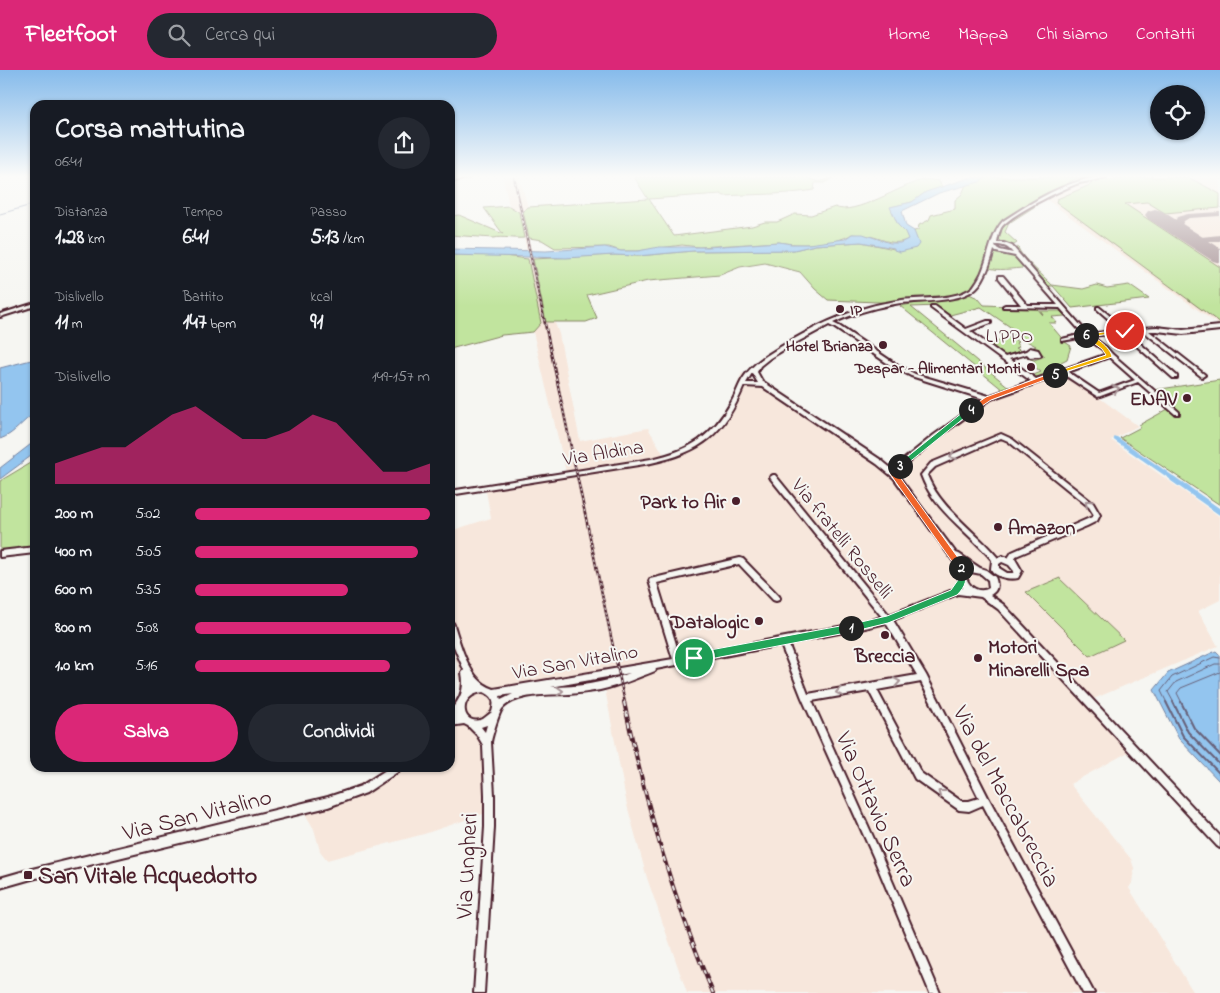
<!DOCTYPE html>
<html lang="it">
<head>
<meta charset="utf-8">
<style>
	:root { --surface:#171b24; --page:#242831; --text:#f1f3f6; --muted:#9ea1a6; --accent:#db2777 }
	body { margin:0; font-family:"Indie Flower",sans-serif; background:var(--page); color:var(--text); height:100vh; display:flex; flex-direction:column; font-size:19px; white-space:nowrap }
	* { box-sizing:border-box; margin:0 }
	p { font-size:16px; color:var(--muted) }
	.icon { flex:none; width:28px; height:28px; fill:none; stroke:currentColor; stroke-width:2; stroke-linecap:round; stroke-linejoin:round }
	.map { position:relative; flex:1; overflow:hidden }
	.drawer { position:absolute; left:30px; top:30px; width:425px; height:672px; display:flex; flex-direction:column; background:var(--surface); border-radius:15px; box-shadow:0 1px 4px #0004 }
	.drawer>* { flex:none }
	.controls { position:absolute; left:1150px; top:15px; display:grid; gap:10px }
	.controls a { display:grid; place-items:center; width:55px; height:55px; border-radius:50%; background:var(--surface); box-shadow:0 1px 4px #0004; font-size:25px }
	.pin { position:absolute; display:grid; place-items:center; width:42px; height:42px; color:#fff; margin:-21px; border:2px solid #fff; border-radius:50%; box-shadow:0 1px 5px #0007 }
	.km { position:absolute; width:25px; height:25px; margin:-12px; border-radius:50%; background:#222; color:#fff; font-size:14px; line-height:25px; text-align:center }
	.round { display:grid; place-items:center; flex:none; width:52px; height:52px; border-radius:26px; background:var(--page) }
	.head { display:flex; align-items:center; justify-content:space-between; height:85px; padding:0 25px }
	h1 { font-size:28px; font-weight:800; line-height:38px }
	.stats { display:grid; grid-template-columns:repeat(3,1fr); gap:8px; height:85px; padding:5px 25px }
	.stats div { display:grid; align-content:center }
	.stats b { font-size:21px; font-weight:800 }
	.stats small { font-size:14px; font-weight:400 }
	.stats p { font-size:14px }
	.chart { height:140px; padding:10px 25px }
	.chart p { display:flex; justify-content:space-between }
	.chart svg { width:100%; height:90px; margin-top:5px; fill:var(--accent); opacity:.7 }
	.button { display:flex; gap:10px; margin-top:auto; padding:10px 25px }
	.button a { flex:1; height:58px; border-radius:30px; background:var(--accent); color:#fff; font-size:20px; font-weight:800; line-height:58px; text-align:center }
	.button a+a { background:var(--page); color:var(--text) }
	ul { padding:0 25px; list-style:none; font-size:16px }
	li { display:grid; grid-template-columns:80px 60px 1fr; align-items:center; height:38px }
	li i { height:12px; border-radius:6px; background:var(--accent) }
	header { display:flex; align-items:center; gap:30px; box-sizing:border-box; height:70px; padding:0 25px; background:var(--accent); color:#fff }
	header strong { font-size:24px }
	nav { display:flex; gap:28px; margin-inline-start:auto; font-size:18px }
	.search { width:350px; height:45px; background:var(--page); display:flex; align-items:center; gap:12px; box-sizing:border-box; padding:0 18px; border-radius:28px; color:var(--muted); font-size:19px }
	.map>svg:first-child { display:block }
</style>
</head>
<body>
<header>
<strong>Fleetfoot</strong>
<div class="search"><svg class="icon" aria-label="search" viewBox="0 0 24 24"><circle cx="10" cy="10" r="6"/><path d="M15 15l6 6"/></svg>Cerca qui</div>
<nav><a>Home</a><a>Mappa</a><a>Chi siamo</a><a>Contatti</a></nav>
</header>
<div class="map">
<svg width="1220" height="923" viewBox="0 0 1220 923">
	<rect width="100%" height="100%" fill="#f6f6f2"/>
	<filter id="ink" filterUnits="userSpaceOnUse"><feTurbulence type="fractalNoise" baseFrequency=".02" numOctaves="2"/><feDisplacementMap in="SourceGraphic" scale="10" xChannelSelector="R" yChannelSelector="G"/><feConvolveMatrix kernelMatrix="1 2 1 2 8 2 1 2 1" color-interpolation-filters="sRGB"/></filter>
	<g filter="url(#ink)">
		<g fill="#f7e7dc">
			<polygon points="503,107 519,107 528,137 523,141 546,252 555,253 559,264 580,371 648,358 664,385 677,383 698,373 723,349 742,303 894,398 904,408 904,401 914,385 993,326 1064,302 1138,356 1111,370 1220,447 1220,530 1198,541 1218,576 1091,630 1134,679 1070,714 1131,789 1134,798 1132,813 1129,818 1194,923 687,923 647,808 627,735 605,619 516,623 498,628 489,646 489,742 424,764 327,790 320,781 314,759 304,742 324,727 352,718 386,698 450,698 450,636 461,624 458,597 450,574 450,461 491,448 486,421 572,406 571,401 566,402 533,262 541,253 519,142 509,136"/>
			<polygon points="1132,107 1220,107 1220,256 1047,130 1070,117 1087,111"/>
		</g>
		<g fill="#c1e49e" stroke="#868264">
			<path d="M634 107H805L819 112 834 107 824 113H815L814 120C785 125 754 124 724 126L721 124 649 129 674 166 752 156 765 152H777L795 144 811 145 835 137C854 147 902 114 923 110 928 109 934 110 939 111L942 117 926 122 912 132 891 137 898 155 906 162 909 169C896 175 889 172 877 168 869 165 860 165 852 164 835 175 798 176 779 172L699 177 682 175 638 181H621L609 177 555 178 542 170 529 168 523 141 528 137 648 129Z"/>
			<polygon points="988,107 1091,107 1075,109 999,155 991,175 984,204 977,218 965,223 902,233 828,230 815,219 800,202 765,193 740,197 720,205 648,211 587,225 597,248 586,252 546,252 533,189 614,185 638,186 693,181 794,180 815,175 861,172 894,179 916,171 914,161 918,160 919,155 929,150 931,145 955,139 955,130 962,124 966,115 979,112"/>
			<polygon points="1144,107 1188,107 1220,124 1220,138 1165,143 1147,132 1125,134 1220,197 1220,253 1056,132 1057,129 1090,115 1092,111"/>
			<polygon points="1037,135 1009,153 1005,162 1017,173 1014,175 1003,173 999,169 1003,155"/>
			<path d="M509 136 519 142 524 168C514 169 502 166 493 168L450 165V146L459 145 503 164 484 138Z"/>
			<path d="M1018 177C1021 188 1043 205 1052 215L1083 219 1097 215 1107 218 1129 215 1149 229 1072 238 1053 216H1046L1013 180Z"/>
			<path d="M996 183C1010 182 1016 188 1025 198 1013 198 998 202 987 197L990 189Z"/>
			<polygon points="450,185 495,185 528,189 541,253 533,262 502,265 450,279"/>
			<path d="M969 224 978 228 984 235 1036 237 1043 245 1040 241H1060L1065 246 1052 247 1057 253H1049L1065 272 1071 276 1067 289 1053 296 1058 300C1050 303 1040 309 1031 306L1041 302 1031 294 1035 292 1027 287 1034 290 1045 286 1032 278 1036 276 1019 267 1014 269 1018 272 1016 273 1019 277 1016 278 1021 281 1005 286 989 275 1019 263 981 237 950 245 937 236 911 237 1010 318 1003 320 900 236Z"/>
			<polygon points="1220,310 1220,435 1120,368 1141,357 1139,355 1168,339 1173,343 1178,343 1154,320"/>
			<polygon points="35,390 35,480 0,484 0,411"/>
			<polygon points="1060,508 1060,509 1124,570 1090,586 1026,522"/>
		</g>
		<g fill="#93c5ef" stroke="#7683a1">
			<polygon points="972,107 988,107 979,112 939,123 902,141 906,156 914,161 919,174 916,178 900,182 894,180 894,178 861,172 815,175 794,180 693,181 638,186 614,185 566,188 450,185 450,179 546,181 605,177 621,181 638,181 659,177 708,177 779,172 791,174 808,174 845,169 852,164 863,164 890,173 900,173 908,169 905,162 898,155 890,137 912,132 926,122"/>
			<path d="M35 289V343C22 351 15 364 0 369V298Z"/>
			<polygon points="35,371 35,383 0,409 0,398"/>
			<polygon points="1216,581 1220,585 1220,712 1179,669 1154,620 1168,603"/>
		</g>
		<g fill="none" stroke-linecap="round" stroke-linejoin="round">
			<g stroke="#676179" stroke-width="1">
				<polyline points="1167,633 1161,621 1172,607 1214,587 1220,588"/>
				<polyline points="1174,633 1168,622 1176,612 1215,594 1220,594"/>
				<polyline points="1182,633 1177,623 1181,618 1220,602"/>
			</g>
			<g stroke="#676179" stroke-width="2">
				<polyline points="1166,632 1183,666 1220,704"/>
				<polyline points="1173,632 1188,662 1220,695"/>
				<polyline points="1181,632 1194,658 1220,685"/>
			</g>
			<polyline stroke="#7683a1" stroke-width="1" points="0,144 35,134"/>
			<polyline stroke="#93c5ef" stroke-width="4.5" points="1116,369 1175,410"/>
			<polyline stroke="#93c5ef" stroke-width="5.5" points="1173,409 1220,442"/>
			<g fill="#a08a8e" fill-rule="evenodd">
				<polygon points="1220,142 1220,146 1189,148 1184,151 1181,156 1187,164 1186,166 1180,166 1173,156 1177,147 1188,144"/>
				<polygon points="1220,165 1220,171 1207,171 1207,174 1210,178 1209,180 1203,180 1198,174 1201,167"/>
			</g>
			<polygon fill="#a08a8e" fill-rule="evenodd" points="1155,139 1162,141 1220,178 1220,193 1213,191 1148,149 1145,145 1148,141"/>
			<defs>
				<g id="minor">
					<polygon points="463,107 470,107 450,112 450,110"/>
					<path d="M1097 107H1106C1098 110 1088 111 1079 113 1064 118 1009 145 1001 158 999 162 998 168 997 173H1004L1012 176 1088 264 1121 260 1097 239V237H1099L1126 259 1157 257 1183 260 1220 256V260L1183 264 1157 261H1149L1204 304 1205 305 1202 307 1143 261 1127 262 1177 306V308H1173L1122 263 1091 266 1106 277 1112 284 1179 342V344H1175L1138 312 1098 327 1063 304 991 329 938 367 896 403 956 483 959 484 980 498 986 500 995 507C998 514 998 521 990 525L1004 535 1220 766V778L1217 776 998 539 981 527 958 524 893 550 926 605 988 727 1094 923H1083L983 735 969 741 959 740 915 709 869 621 812 631 879 780 940 923H930L873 786 802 628 781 575 656 599 655 601C637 608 619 616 600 620 590 622 579 623 569 624 550 625 515 623 502 639 499 643 492 666 491 672L494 725V757L484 923H474L485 757V725L483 675 477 665 468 656 464 654 450 656V640C461 630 465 618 462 603L464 600 450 567V552L453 553 454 555C460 573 467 602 484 614 487 616 491 618 494 619L673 589 649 511 650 509 740 488 743 489 779 526 780 528 779 530 776 531 773 530 739 494 657 513 680 587 865 552 882 547 771 409 770 407 773 405H775L889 545 955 519 963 518 959 509 957 496 894 408 877 394 763 317 744 316C724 364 702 382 651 393L450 425V421L651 389C691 380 712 367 732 331 736 324 738 317 742 310 748 300 756 293 766 286 797 266 830 248 865 238 877 234 890 232 902 230 923 227 956 231 973 217 976 213 979 208 981 204 989 187 991 164 1003 151 1032 132 1062 113 1097 107ZM996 175C1004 175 1008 177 1013 183L1000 180 995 177ZM994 180 996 182 1015 186 1058 235H1027L1003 206H999V208L1021 235H1005L1003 236V237L1060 238 1083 264 1062 269V271L1085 267 1102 279 1107 284 1036 309 1009 289 1027 284 1030 287 1040 286 1041 285 1038 280 1030 278 1026 281 1005 287 970 261 991 253V251H987L966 259 935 236H931V238L1031 311 989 326 915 304 894 293 839 256 833 253C852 244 873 238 895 234 917 230 959 234 976 218 985 210 991 191 994 180ZM829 255 835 258 890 295 911 306 984 329 934 365 892 399 881 390 762 311 757 302 760 296 770 288 790 276ZM1109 287 1135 310 1099 323 1068 302ZM752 303 758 313H746ZM971 502 981 504 988 510 989 518C979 524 968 517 966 506ZM886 553 917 605 808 624 788 573 865 558ZM630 603C604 613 578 617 551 617ZM921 612 979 728 969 731H961L921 703 877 620ZM484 622C494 627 495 631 492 642 489 644 486 647 483 649 461 658 456 624 484 622ZM513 624 501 630 500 626ZM487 655 485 662 481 657Z"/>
					<polygon points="35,233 35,236 0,247 0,244"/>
					<path d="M1001 364 1012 369 1093 433 1100 445 1097 451 1087 456 1016 486 1015 489 1022 501 1018 508C1010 510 994 507 991 499 991 497 992 492 992 490 969 462 934 441 921 405L931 393ZM1001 368 1008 371 1089 437 1094 445 1092 447 1012 482 1008 488 1002 486 998 488C976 461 940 439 927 405L935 397ZM1002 492 1009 495 1014 501 1013 503H1007L999 498V494Z"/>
					<polygon points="35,477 35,483 0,487 0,481"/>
					<polygon points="389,698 400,698 399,701 366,723 328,737 28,810 0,818 0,808 28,800 328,727 361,716"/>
				</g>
			</defs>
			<use href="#minor" stroke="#4a1f2b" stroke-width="4"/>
			<use href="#minor" fill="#f6f6f2" fill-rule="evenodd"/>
			<defs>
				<polyline id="rail-far1" points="514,107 625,633"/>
				<path id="rail" d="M624 632C645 732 673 829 713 923"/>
			</defs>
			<use href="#rail-far1" stroke="#4a1f2b" stroke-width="2.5"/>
			<use href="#rail" stroke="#4a1f2b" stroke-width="4"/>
			<use href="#rail-far1" stroke="#f6f6f2" stroke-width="1" stroke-dasharray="2.5" stroke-linecap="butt"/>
			<use href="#rail" stroke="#f6f6f2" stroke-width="2" stroke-dasharray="5" stroke-linecap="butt"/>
		</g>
		<defs><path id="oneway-chevron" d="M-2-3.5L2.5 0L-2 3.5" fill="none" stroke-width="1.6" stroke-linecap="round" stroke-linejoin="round" transform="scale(1.25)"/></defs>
		<g stroke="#a99598">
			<use href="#oneway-chevron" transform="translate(1116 319) rotate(-19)"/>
			<use href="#oneway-chevron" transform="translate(953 386) rotate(157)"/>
			<use href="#oneway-chevron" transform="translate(1088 433) rotate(-137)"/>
			<use href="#oneway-chevron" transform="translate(897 612) rotate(-10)"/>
			<use href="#oneway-chevron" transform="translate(560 621) rotate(-3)"/>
			<use href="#oneway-chevron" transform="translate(839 622) rotate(170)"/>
			<use href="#oneway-chevron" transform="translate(941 723) rotate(-143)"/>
		</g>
	</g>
	<linearGradient id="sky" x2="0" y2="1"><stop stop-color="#86bbeb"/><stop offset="0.45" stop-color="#fbfbf9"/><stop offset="1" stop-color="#fbfbf9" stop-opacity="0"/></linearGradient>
	<rect width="1220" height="236" fill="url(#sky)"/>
	<polygon fill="#22a559" stroke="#fff" points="851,554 856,558 851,562 694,592 689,588 694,583"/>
	<path fill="#22a559" stroke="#fff" d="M961 495 965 498C967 510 966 516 957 525L888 553 851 562 848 561V555L887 546 951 520 958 510 957 498Z"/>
	<polygon fill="#f0652b" stroke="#fff" points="900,394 903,396 897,403 964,496 964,500 958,500 890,404 890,400"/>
	<polygon fill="#22a559" stroke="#fff" points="968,338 974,340 902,398 897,398 897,395"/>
	<polygon fill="#f0652b" stroke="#fff" points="1052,303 1058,305 991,330 973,342 967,340 986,327"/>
	<path fill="#f5b400" stroke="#fff" d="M1084 264C1094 264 1111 278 1112 287L1052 306V303L1106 285 1102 279 1084 266Z"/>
	<polygon fill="#f5b400" stroke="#fff" points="1125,259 1127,262 1086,267 1083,265"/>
	<g fill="#4a1f2b" stroke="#f6f6f2" stroke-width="2">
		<circle cx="840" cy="239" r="5"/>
		<circle cx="883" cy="275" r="5"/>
		<circle cx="1031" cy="297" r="5"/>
		<circle cx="1187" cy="328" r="5"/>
		<circle cx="736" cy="431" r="5"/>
		<circle cx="998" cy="457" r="5"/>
		<circle cx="759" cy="551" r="5"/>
		<circle cx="885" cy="565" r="5"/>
		<circle cx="978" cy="588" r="5"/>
		<rect x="23" y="800" width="10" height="10" rx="2.5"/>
	</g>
	<g text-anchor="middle" stroke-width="4" stroke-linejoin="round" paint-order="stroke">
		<g font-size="16" font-weight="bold" fill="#4a1f2b" stroke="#f6f6f2" text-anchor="end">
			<text x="850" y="245" text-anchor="start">IP</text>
			<text x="873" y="281">Hotel Brianza</text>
			<text x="1021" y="303">Despar - Alimentari Monti</text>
		</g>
		<g font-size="19" letter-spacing="1" fill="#4a1f2b" stroke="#f6f6f2">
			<text x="1010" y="272">LIPPO</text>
		</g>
		<g font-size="20" font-weight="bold" fill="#4a1f2b" stroke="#f6f6f2" text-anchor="end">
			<text x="1177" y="335">ENAV</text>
			<text x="726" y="438">Park to Air</text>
			<text x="1008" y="464" text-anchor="start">Amazon</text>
			<text x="749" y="558">Datalogic</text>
			<text x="988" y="583" text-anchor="start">Motori<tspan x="988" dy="23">Minarelli Spa</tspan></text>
			<text x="885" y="592" text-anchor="middle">Breccia</text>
		</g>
		<g font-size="20" fill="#4a1f2b" stroke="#f6f6f2">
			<text transform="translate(603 382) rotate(-9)" y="7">Via Aldina</text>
			<text transform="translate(843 468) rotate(51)" y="7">Via fratelli Rosselli</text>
			<text transform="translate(575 591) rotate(-10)" y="7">Via San Vitalino</text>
		</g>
		<g font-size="24" fill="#4a1f2b" stroke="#f6f6f2">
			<text transform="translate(1007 726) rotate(62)" y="8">Via del Maccabreccia</text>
			<text transform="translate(877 739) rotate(66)" y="8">Via Ottavio Serra</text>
			<text transform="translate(197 744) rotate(-14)" y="8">Via San Vitalino</text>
			<text transform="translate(466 796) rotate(-87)" y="8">Via Ungheri</text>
		</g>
		<g font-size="24" font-weight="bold" fill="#4a1f2b" stroke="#f6f6f2" text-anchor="start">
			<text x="38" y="813">San Vitale Acquedotto</text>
		</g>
	</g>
</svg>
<div class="controls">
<a><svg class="icon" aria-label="locate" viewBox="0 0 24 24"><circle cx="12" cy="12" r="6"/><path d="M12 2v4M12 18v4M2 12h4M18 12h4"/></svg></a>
</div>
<div class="pin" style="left:694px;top:588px;background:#1e9e55"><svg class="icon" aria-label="arrive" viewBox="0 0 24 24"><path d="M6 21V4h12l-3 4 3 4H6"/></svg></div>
<div class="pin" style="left:1125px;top:261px;background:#d93025"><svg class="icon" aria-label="check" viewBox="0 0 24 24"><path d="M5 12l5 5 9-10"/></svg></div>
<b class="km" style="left:851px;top:558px">1</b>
<b class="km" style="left:961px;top:498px">2</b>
<b class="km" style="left:900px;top:396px">3</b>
<b class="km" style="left:971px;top:340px">4</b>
<b class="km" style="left:1055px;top:305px">5</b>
<b class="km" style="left:1086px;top:265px">6</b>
<section class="drawer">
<div class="head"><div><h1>Corsa mattutina</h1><p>06:41</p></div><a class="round"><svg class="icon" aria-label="share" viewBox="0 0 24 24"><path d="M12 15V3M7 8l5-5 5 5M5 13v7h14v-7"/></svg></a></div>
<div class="stats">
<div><p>Distanza</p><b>1.28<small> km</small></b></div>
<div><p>Tempo</p><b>6:41</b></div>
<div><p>Passo</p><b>5:13<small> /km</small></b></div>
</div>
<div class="stats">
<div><p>Dislivello</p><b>11<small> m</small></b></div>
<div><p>Battito</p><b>147<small> bpm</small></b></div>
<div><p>kcal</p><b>91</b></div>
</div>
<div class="chart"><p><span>Dislivello</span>149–157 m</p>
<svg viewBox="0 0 160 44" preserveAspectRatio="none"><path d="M0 44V34L10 30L20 26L30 26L40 18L50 10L60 6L70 14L80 22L90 22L100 18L110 10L120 14L130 26L140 38L150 38L160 34V44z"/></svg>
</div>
<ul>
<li><b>200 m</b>5:02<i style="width:100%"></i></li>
<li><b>400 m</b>5:05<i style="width:95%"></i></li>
<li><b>600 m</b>5:35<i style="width:65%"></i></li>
<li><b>800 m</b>5:08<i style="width:92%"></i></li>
<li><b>1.0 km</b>5:16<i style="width:83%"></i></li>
</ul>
<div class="button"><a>Salva</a><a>Condividi</a></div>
</section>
</div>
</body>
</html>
